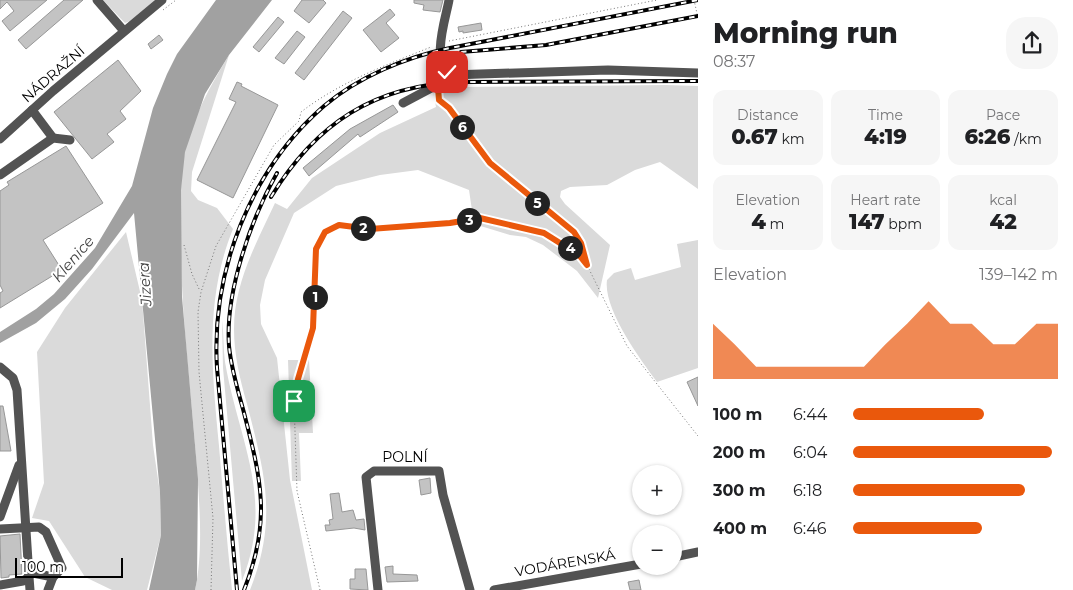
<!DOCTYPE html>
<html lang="en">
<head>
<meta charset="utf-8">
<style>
	:root { --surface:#fff; --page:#f6f6f6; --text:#202124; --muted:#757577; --accent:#ea580c }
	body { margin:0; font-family:Montserrat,sans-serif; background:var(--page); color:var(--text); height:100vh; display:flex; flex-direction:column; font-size:19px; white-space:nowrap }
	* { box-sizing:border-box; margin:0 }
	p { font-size:16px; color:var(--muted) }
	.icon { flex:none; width:28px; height:28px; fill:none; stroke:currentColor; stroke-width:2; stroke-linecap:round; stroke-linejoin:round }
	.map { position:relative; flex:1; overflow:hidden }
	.panel { display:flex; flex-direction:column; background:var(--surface); width:375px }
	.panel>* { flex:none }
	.controls { position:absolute; left:632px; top:465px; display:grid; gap:10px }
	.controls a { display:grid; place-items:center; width:50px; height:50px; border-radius:50%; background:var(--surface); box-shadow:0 1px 4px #0004; font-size:25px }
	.scale { position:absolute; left:15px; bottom:12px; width:108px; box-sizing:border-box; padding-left:5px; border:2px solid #000; border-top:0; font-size:14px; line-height:18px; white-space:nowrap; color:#000; -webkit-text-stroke:4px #fff; paint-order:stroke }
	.pin { position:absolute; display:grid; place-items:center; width:42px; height:42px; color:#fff; margin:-21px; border-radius:10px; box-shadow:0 2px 8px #0006 }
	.km { position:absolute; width:25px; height:25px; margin:-12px; border-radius:50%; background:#222; color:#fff; font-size:14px; line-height:25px; text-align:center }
	.round { display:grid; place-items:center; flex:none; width:52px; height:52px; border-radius:20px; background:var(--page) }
	.headline { display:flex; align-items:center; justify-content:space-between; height:85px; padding:0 15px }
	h1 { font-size:28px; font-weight:800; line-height:38px }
	.stats { display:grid; grid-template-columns:repeat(3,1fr); gap:8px; height:85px; padding:5px 15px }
	.stats div { display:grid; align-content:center; border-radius:12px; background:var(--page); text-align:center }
	.stats b { font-size:21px; font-weight:800 }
	.stats small { font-size:14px; font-weight:400 }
	.stats p { font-size:14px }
	.chart { height:140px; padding:10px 15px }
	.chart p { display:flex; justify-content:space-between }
	.chart svg { width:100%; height:90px; margin-top:5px; fill:var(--accent); opacity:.7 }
	ul { padding:0 15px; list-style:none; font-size:16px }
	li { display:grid; grid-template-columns:80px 60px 1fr; align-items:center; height:38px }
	li i { height:12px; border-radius:6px; background:var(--accent) }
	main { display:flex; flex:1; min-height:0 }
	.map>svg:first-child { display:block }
</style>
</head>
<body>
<main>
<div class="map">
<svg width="698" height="590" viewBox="0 0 698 590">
	<rect width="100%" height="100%" fill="#fff"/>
	<g fill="#dadada">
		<polygon points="103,0 155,0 130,21 125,23"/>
		<path d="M229 55 192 172 191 191 198 200 217 208 233 229C204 300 212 372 219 446 223 494 227 542 232 590H195C204 550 199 498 196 457 190 378 179 299 181 219 181 197 180 173 185 151 193 116 211 85 229 55Z"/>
		<path d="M666 85 698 86V189L660 162 635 170 607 185 570 187 561 191 560 197 565 204 610 245 598 298 577 271 543 245 526 237 510 235 474 224 469 190 418 170 380 175 336 186 294 213 265 280 260 305 261 324 277 358 290 480 312 590H250C278 519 265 474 247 404 240 379 234 355 234 329 234 283 256 244 275 203L287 209 312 178 380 133 436 107 433 91 462 87Z"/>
		<polygon points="126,232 142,300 153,445 160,493 161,535 147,590 112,590 85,577 49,521 32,518 44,483 37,352 65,308"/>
		<path d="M698 240V368L657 382C640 359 603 309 607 280L614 273 631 268 635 280 681 267 677 244Z"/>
		<path d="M222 320C224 334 223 348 225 362 239 443 275 497 242 581L223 368Z"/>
		<polygon points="288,360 309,360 313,433 299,433 301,481 292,481"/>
	</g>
	<polygon fill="#a1a1a1" points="216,0 272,0 229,55 205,94 185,152 181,190 182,297 198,479 197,580 195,590 149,590 161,535 160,493 134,213 92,269 65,299 36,323 0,343 0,332 36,309 54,294 95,248 132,186 153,108 167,74 177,54"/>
	<g fill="#c3c3c3" stroke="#979797">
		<polygon points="0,0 47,0 10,31 2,21 14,11 7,2 0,9"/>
		<polygon points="64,0 83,0 26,49 18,40"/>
		<polygon points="302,0 323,0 326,3 309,23 294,11"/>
		<polygon points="414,0 443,0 440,12 423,10 424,5 414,3"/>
		<polygon points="390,9 395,15 386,23 399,38 381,52 363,30"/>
		<polygon points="343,11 352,18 304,80 295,73"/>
		<polygon points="278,17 284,22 259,52 253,47"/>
		<polygon points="481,23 482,30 463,33 463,31 459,32 458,27"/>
		<polygon points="297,31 305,37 284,64 275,58"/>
		<polygon points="159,35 163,40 151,49 148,44"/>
		<polygon points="118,60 141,91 120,111 126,119 107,134 114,142 92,159 54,112"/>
		<polygon points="237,82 242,84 241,86 278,105 233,198 197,180 236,102 229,99"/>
		<polygon points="393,105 398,112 360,137 358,134 309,176 303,168 350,129"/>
		<polygon points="66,146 103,203 43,240 62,270 0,308 0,293 3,291 0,285 0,191 9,185 7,182"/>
		<polygon points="698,377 698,406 687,382"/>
		<polygon points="0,406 3,406 11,451 0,451"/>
		<polygon points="430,478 431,493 421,495 419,480"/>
		<polygon points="339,493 342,512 353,510 356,520 364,519 365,530 354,528 326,531 325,525 330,525 329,520 333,519 330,494"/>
		<polygon points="20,534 22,574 9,575 9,577 1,578 0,536"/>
		<polygon points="393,566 393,574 417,575 418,581 387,582 385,567"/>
		<polygon points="355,569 366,569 368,590 350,589 350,579 355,579"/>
		<polygon points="639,580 641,590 630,590 628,582"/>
	</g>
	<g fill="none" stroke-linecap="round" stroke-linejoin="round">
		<g stroke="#757575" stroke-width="1" stroke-dasharray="1 2.5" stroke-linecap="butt">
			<polyline points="694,0 698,18"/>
			<polyline points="163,10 176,0"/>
			<polyline points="449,41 657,0"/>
			<polyline points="438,94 439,100 449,108 489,163 574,231 581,243 587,264"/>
			<polyline points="184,245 192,274 200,291"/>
			<path d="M211 590 213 518 199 372 198 312 201 292 216 246 274 145 299 121 301 112C340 82 386 65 431 47"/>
			<polyline points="320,590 297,491 294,401 298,379 313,328 316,249 325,232 339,225 370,229 450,223 480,218 544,233 579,255 587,265 627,346 698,436"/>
		</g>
		<g stroke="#535353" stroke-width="9">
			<polyline points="97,0 124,31"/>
			<path d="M449 0C446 18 430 62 451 75L608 70 698 73"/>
			<polyline points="403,103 435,86 449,74"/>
			<polyline points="32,110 53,138"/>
			<polyline points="0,139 53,91 162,0"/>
			<polyline points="0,175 53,138 70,140"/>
			<polyline points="0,367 13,378 17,390 29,577 23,581 0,585"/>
			<polyline points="0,517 19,465"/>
			<polyline points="0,529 39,527 46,532 62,568 53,577 28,572"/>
			<polyline points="674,557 698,552"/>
			<polyline points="29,577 30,590"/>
			<polyline points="48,590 53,577"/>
			<polyline points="378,590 366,477 374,471 439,471 443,495 470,590"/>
			<polyline points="494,590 641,564"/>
		</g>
		<defs>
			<g id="rail">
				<polyline points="461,52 546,45 698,16"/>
				<path d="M271 197C316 123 375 85 461 82L698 81"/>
				<path d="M237 590 217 368C211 272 250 170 324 106 358 77 406 57 450 48L698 0"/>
				<path d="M244 590C272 520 261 479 243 409 237 388 231 367 229 346 225 292 251 219 277 173"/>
			</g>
		</defs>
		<use href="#rail" stroke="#000" stroke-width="4"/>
		<use href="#rail" stroke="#fff" stroke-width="2" stroke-dasharray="5.5" stroke-linecap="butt"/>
	</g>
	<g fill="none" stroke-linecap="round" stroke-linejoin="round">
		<defs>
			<polyline id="route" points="294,401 298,379 313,328 316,249 325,232 339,225 370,229 450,223 480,218 544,233 579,255 587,265 581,243 574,232 490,163 449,108 439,100 438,88 435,86 449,74 447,72"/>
		</defs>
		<use href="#route" stroke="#fff" stroke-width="10"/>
		<use href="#route" stroke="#ea580c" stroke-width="6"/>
	</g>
	<g text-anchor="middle" stroke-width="4" stroke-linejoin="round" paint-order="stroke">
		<g font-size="14" fill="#000" stroke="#fff">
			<text transform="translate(53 74) rotate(-41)" y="5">NÁDRAŽNÍ</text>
			<text x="405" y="462">POLNÍ</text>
			<text transform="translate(565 563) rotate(-10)" y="5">VODÁRENSKÁ</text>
		</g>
		<g font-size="15" font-style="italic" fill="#424242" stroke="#fff">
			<text transform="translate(73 259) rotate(-49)" y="5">Klenice</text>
			<text transform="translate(145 284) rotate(-94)" y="5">Jizera</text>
		</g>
	</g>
</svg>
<div class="controls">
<a>+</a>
<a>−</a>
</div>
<div class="scale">100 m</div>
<div class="pin" style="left:294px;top:401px;background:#1e9e55"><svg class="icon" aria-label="arrive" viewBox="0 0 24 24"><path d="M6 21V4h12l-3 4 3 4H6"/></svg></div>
<div class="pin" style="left:447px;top:72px;background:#d93025"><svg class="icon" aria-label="check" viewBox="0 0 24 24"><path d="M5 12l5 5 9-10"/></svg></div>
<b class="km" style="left:315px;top:297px">1</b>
<b class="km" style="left:363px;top:228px">2</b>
<b class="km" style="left:469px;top:220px">3</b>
<b class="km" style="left:570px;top:248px">4</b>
<b class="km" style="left:537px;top:203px">5</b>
<b class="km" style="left:462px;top:127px">6</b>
</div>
<section class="panel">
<div class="headline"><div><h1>Morning run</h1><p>08:37</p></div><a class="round"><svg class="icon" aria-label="share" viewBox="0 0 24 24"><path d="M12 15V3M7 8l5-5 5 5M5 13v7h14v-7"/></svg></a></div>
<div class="stats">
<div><p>Distance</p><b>0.67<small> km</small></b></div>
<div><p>Time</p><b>4:19</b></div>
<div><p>Pace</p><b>6:26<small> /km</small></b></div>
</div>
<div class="stats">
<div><p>Elevation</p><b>4<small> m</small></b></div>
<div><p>Heart rate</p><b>147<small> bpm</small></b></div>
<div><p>kcal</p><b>42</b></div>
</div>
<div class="chart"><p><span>Elevation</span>139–142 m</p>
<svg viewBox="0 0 160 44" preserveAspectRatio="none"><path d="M0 44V17L10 27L20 38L30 38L40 38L50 38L60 38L70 38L80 27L90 17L100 6L110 17L120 17L130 27L140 27L150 17L160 17V44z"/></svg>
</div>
<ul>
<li><b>100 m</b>6:44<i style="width:64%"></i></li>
<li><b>200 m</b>6:04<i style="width:97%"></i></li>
<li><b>300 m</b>6:18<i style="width:84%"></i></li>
<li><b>400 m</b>6:46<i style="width:63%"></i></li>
</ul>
</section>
</main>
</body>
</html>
